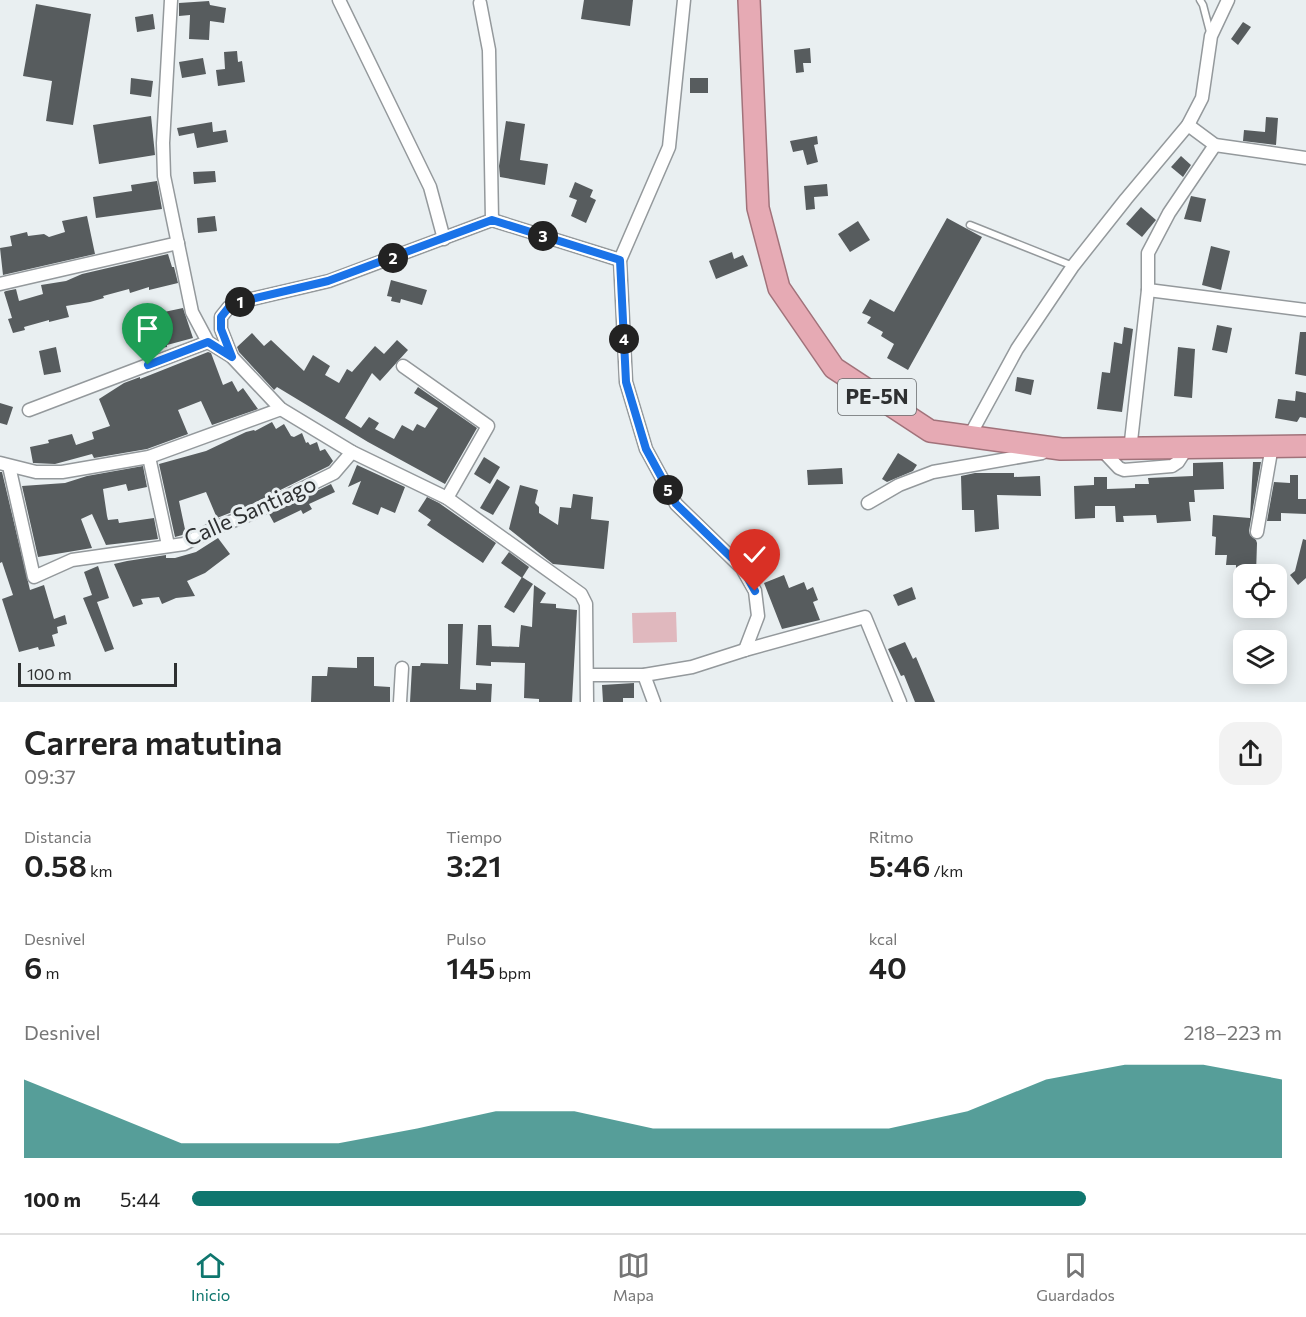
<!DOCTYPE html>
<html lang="es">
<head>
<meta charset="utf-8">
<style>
	:root { --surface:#fff; --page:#f2f2f2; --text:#222; --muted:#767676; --line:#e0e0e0; --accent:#0f766e }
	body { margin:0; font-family:Commissioner,sans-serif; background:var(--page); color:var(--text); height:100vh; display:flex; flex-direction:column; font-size:22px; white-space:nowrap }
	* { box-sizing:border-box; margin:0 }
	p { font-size:20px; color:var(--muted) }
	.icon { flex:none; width:33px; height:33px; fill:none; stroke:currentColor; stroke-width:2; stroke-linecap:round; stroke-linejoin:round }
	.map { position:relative; height:702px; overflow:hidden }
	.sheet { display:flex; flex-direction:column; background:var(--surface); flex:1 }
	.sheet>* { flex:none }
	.tools { position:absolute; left:1233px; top:564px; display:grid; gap:12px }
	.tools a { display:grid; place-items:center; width:54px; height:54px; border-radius:12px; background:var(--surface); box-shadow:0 3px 15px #0003; font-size:30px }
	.scale { position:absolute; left:18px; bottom:15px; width:159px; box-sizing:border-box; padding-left:6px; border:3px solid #2e3031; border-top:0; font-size:16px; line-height:21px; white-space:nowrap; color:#2e3031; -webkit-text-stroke:4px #e9eff1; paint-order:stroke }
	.pin { position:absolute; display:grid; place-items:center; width:51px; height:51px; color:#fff; margin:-62px -26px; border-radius:50% 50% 50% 0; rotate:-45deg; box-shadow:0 0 6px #0007 }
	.pin .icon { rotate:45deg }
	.km { position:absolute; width:30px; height:30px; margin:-15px; border-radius:50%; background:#222; color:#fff; font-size:16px; line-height:30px; text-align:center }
	.round { display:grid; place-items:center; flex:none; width:63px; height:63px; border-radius:18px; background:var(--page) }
	.summary { display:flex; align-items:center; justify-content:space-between; height:102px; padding:0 24px }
	h1 { font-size:33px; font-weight:600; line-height:45px }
	.metrics { display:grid; grid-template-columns:repeat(3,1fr); gap:9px; height:102px; padding:6px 24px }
	.metrics div { display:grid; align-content:center }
	.metrics b { font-size:30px; font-weight:600 }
	.metrics small { font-size:16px; font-weight:400 }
	.metrics p { font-size:16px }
	.chart { height:168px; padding:12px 24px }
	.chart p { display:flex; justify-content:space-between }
	.chart svg { width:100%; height:108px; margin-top:6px; fill:var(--accent); opacity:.7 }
	ul { padding:0 24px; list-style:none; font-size:20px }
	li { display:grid; grid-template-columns:96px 72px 1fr; align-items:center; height:45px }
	li i { height:15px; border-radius:8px; background:var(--accent) }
	.tabs { display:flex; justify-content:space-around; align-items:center; height:84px; border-top:2px solid var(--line); background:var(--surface); font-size:16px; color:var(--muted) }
	.tabs a { display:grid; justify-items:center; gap:3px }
	.tabs .current { color:var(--accent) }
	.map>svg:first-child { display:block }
</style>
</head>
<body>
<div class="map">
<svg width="1306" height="702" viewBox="0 0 1306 702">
	<rect width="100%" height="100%" fill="#e9eff1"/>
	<polygon fill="#e0b8be" points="676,612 677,642 633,643 632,613"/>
	<g fill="#575c5e">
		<polygon points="584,0 633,0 630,26 581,19"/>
		<polygon points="209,1 210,5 226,8 224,23 210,21 209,40 189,39 190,15 179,16 179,3"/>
		<polygon points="36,4 91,14 73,125 46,121 52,81 23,76"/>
		<polygon points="153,14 155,29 137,32 135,17"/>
		<polygon points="1243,22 1251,27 1238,45 1231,39"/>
		<polygon points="810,48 811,63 803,63 804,72 796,73 794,50"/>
		<polygon points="237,51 238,62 242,61 245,82 218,86 216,70 225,69 224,52"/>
		<polygon points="203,58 206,74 182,78 179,62"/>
		<polygon points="131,78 153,81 151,97 130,94"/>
		<rect x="690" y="78" width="18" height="15"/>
		<polygon points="151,116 155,155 99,164 93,125"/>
		<polygon points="1266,117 1278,118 1276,145 1243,141 1244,130 1265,132"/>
		<polygon points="506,121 525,124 520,160 548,164 545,185 500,177 499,166"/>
		<polygon points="212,122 213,132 226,130 228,142 197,148 194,133 179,136 177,128"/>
		<polygon points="817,136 818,144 814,145 818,162 807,165 803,150 793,152 790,141"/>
		<polygon points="1181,156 1191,165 1183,177 1171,167"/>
		<polygon points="215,171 216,182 194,184 193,172"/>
		<polygon points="157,181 162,209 96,218 93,197 132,191 131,185"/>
		<polygon points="575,182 593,190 590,197 596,200 586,223 571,216 577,200 569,197"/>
		<polygon points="827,184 828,196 814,197 815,209 806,210 804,186"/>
		<polygon points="1191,196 1206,199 1201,222 1184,219"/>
		<polygon points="1141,207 1156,220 1142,237 1126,224"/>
		<polygon points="87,216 95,254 3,275 0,248 12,246 10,236 27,232 28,236 44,234 49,237 65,232 62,221"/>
		<polygon points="215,216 217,231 198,233 197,218"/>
		<polygon points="947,218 982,237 908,370 887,358 894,344 881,336 883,332 867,323 871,317 862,313 870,299 894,312"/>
		<polygon points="858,221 870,240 850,252 838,234"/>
		<polygon points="1211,246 1230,251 1221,290 1202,285"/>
		<polygon points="732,252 734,259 743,255 748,266 716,279 709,261"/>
		<polygon points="168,254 172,267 174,267 178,283 149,290 149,287 130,293 129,289 103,296 104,298 90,302 66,306 69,317 49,322 49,320 24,327 25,330 13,333 8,319 12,318 4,292 6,291 16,289 19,301 43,294 41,285 66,281 82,274"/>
		<polygon points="391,280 427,290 422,305 401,299 400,303 391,301 392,297 387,296"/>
		<polygon points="183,308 193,338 167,345 167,347 139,351 135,328 167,324 164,312"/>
		<polygon points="1217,325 1232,328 1227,353 1212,350"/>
		<polygon points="1124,327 1133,329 1122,412 1097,409 1102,372 1110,373 1114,342 1122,344"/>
		<polygon points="1300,332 1306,332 1306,376 1295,374"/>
		<polygon points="252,333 264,346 271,340 304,371 313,355 330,366 325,375 339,383 347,369 352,372 375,346 384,354 397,340 408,350 380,381 372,373 345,418 361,428 369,417 379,423 375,429 394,439 402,425 413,431 417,424 425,428 438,408 414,393 418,387 477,428 445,484 368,442 277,387 274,390 239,352 237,347"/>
		<polygon points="56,347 61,372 44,375 39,351"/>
		<polygon points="1178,347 1195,349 1192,398 1174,396"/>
		<polygon points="208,352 211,353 223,385 232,381 238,392 243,388 258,409 212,425 201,401 178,410 188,434 147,449 94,458 92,454 55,464 33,463 30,447 49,443 48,440 72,434 76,445 94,439 92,432 110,426 99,399 124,383 140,377 140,379"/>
		<polygon points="1017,377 1034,380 1031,395 1015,391"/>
		<polygon points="1296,391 1306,393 1306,418 1300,417 1297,422 1275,418 1278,399 1295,401"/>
		<polygon points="0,403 13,407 7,425 0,423"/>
		<polygon points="272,422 276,429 284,424 291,436 294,437 302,433 306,443 308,442 310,445 317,442 320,451 325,449 333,461 329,466 250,505 217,518 206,492 179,501 186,534 175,537 159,464 206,451 246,432 254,430 255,431"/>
		<polygon points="898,453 917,465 913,471 887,482 882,479"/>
		<polygon points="484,457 500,467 490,484 474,474"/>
		<polygon points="1223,462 1224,489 1194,490 1195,502 1189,502 1191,521 1157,523 1156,515 1123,516 1124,522 1116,522 1115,506 1095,506 1095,518 1075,519 1074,486 1094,485 1094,477 1107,477 1107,489 1135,488 1135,484 1149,484 1148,478 1193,476 1193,463"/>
		<polygon points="1253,462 1261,462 1249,531 1250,535 1256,540 1257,543 1256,574 1236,574 1236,565 1226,565 1227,555 1215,555 1216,537 1212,536 1213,515 1250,518"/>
		<polygon points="357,465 405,487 395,513 381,507 378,515 352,504 361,481 348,487"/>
		<polygon points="143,466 147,487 128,491 126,484 103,489 107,516 108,520 118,519 119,523 154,518 158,539 106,545 92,514 81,519 92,548 38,557 22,486 65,483 87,476"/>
		<polygon points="842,468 843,484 808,485 807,470"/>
		<polygon points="0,472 2,472 30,590 44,585 54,619 65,615 67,624 57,627 58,633 52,635 55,646 39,650 38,647 19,652 2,599 13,595 2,562 0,563"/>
		<polygon points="975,473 1014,473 1014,477 1040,476 1041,496 997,495 999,529 975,532 974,510 962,510 961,476"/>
		<polygon points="1290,475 1298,475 1298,499 1306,499 1306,514 1281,513 1281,521 1267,521 1274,482 1290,483"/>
		<polygon points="497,479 510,487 493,515 480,508"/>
		<polygon points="331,484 335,492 309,504 312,509 303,514 301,510 274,523 269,514"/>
		<polygon points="520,485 538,490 535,503 539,507 539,513 558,525 560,507 571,508 573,494 593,497 591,519 609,521 604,569 553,564 509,529"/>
		<polygon points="427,497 439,503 496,543 483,563 427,525 431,520 418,511"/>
		<polygon points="218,538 230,554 205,573 187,581 195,596 176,598 162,604 159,597 141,599 143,604 133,607 114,564 127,561 166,555 166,558 175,558 196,552"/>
		<polygon points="1303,539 1306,540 1306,578 1298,585 1290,575 1295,571"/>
		<polygon points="509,552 529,567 522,578 501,563"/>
		<polygon points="98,566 109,598 97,602 114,649 105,652 83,598 92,595 84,572"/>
		<polygon points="784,575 789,588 804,582 807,590 813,587 818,600 813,602 820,620 782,629 764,583"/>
		<polygon points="522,577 533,584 514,613 504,607"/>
		<polygon points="534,585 546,593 540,603 556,604 556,608 577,610 572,702 539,702 539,699 524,698 525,663 491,662 491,666 476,665 478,625 491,625 492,646 519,647 521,625 532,627"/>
		<polygon points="912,587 916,599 898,606 893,595"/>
		<polygon points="448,624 463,624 460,689 476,690 476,683 492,684 491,702 410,702 412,666 420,666 421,663 448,664"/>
		<polygon points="905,642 913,659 916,657 935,702 915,702 904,675 901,676 888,649"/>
		<polygon points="357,657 374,657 374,686 390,687 390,702 311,702 312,676 327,676 328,667 357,668"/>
		<polygon points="634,683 634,698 623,698 623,702 603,702 602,685"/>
	</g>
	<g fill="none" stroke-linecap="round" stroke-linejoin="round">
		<defs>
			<g id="service">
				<polyline points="1200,0 1203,5 1210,32"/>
				<polyline points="970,225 1073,266"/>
			</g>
			<g id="minor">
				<polyline points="171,0 163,143 164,176 192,312 208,342 232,357 281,409 352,452 447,498 581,594 586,604 587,702"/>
				<polyline points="339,0 430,187 444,239"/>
				<polyline points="684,0 669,147 620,260 626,382 646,449 676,504 742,568 755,591 758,616 745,650"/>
				<polyline points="480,3 489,50 492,220"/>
				<polyline points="1188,125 1215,145 1306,158"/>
				<polyline points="0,284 178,243"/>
				<polyline points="1148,290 1306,310"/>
				<polyline points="232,357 221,329 221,317 229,307 239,302 329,281 492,220 620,260"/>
				<polyline points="403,366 488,426 447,498"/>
				<polyline points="29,410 208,342"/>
				<polyline points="969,437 1017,349 1073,266 1126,199 1188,125 1202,98 1211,36 1228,0"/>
				<polyline points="1102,450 1119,468 1124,470 1172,466 1178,462 1187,448"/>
				<polyline points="1130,450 1148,290 1148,253 1169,213 1215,145"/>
				<polyline points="149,457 168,545"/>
				<polyline points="0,463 36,472 62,472 149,457 281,409"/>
				<polyline points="9,466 34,577 72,560 184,544 215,528 253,513 334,473 352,452"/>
				<polyline points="868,503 899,485 933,472 1042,453"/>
				<polyline points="1257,532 1272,446"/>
				<polyline points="588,675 644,675 692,667 745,650 865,617 900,702"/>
				<polyline points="644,675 654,702"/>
				<polyline points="400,702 402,668"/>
			</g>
			<polyline id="trunk" points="749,0 758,208 779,288 834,368 930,431 1061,449 1306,446"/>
		</defs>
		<use href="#service" stroke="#94999c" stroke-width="9"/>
		<use href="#minor" stroke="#94999c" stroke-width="15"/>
		<use href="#trunk" stroke="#a1727a" stroke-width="24"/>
		<use href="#service" stroke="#fff" stroke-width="6"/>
		<use href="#minor" stroke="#fff" stroke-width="12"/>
		<use href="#trunk" stroke="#e6aab4" stroke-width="21"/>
	</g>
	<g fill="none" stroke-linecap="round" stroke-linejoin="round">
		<defs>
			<polyline id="route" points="148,365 208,342 232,357 221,329 221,317 229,307 239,302 328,281 492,220 620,260 626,382 646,449 676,504 742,568 755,591"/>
		</defs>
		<use href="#route" stroke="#fff" stroke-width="12"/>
		<use href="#route" stroke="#1a73e8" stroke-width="8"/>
	</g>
	<g text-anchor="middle" stroke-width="6" stroke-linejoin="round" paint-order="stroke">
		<rect fill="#e9eff1" stroke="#66696b" stroke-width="1.5" x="838" y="379" width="78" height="36" rx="4.5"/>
		<g font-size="21" font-weight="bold" fill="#2e3031">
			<text x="877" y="404">PE-5N</text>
		</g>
		<g font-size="22" fill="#2e3031" stroke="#e9eff1">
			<text transform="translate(250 511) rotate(-24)" y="8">Calle Santiago</text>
		</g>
	</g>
</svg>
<div class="tools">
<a><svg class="icon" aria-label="locate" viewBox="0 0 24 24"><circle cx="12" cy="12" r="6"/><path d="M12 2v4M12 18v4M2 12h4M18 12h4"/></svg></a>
<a><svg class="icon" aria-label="layers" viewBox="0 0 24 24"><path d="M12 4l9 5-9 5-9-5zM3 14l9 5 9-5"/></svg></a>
</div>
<div class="scale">100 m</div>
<div class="pin" style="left:148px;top:365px;background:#1e9e55"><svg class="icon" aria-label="arrive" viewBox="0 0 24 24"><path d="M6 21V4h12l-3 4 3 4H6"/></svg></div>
<div class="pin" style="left:755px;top:591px;background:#d93025"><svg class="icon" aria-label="check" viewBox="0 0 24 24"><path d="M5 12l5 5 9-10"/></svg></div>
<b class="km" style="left:240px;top:302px">1</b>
<b class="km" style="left:393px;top:258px">2</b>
<b class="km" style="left:543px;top:236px">3</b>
<b class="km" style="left:624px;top:339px">4</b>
<b class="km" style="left:668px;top:490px">5</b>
</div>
<section class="sheet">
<div class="summary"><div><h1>Carrera matutina</h1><p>09:37</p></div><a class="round"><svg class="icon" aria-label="share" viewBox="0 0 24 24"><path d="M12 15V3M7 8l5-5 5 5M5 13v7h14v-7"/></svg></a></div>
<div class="metrics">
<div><p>Distancia</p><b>0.58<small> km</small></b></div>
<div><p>Tiempo</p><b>3:21</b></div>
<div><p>Ritmo</p><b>5:46<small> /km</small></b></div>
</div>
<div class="metrics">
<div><p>Desnivel</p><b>6<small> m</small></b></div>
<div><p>Pulso</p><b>145<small> bpm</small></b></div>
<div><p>kcal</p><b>40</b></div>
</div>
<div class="chart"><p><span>Desnivel</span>218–223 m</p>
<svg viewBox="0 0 160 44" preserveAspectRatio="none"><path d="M0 44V12L10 25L20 38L30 38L40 38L50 32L60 25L70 25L80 32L90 32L100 32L110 32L120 25L130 12L140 6L150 6L160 12V44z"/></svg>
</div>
<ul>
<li><b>100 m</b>5:44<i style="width:82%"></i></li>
</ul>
</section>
<nav class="tabs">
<a class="current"><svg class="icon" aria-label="home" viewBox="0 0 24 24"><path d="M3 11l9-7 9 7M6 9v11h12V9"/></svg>Inicio</a>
<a><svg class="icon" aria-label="map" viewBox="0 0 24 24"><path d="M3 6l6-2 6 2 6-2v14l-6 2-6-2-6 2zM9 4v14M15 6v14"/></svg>Mapa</a>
<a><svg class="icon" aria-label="saved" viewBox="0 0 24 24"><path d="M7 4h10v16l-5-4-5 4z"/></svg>Guardados</a>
</nav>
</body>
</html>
